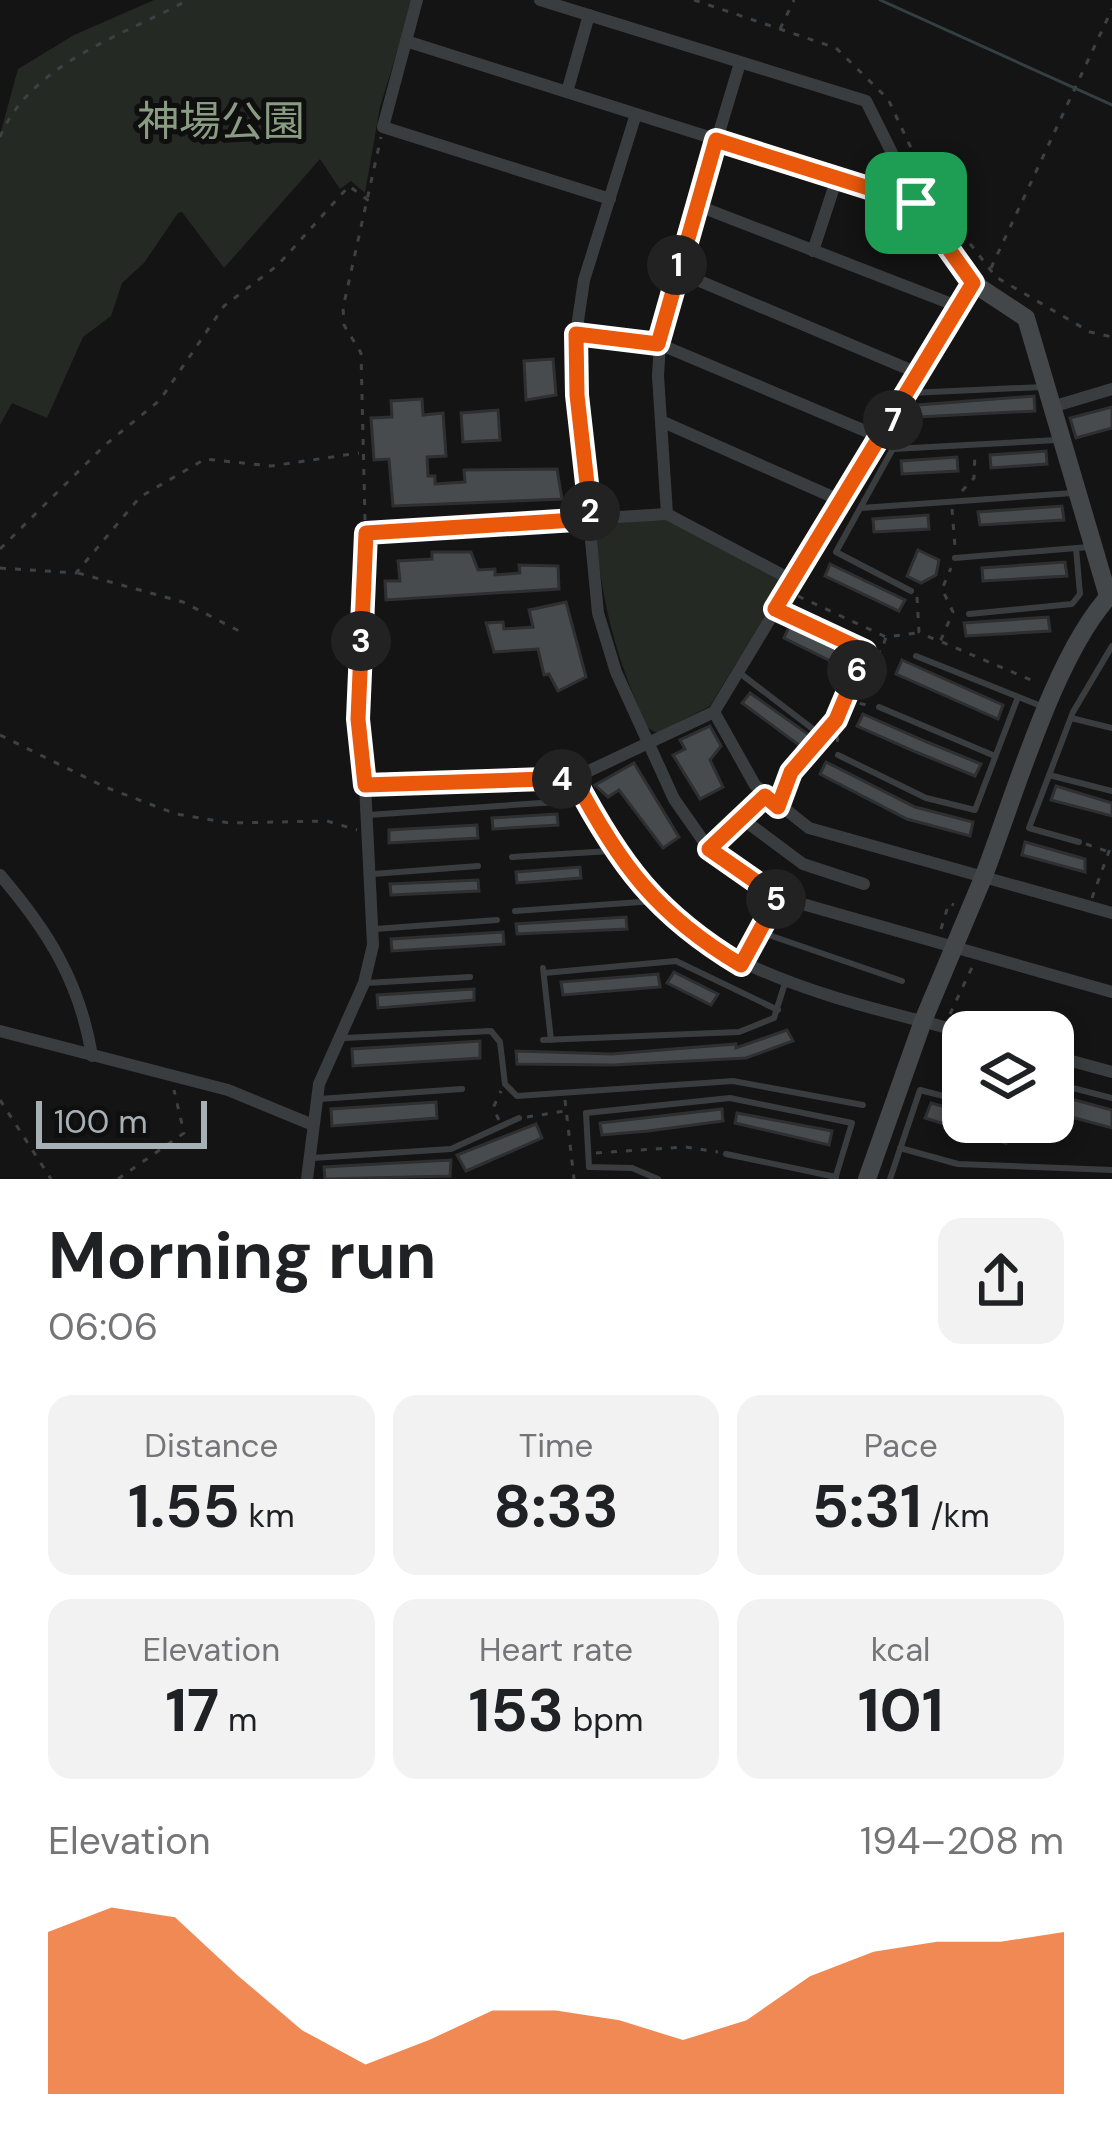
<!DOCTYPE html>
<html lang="en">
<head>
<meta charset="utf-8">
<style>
	:root { --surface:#fff; --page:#f2f2f2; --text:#202124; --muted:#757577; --accent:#ea580c }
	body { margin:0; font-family:"DM Sans","Noto Sans JP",sans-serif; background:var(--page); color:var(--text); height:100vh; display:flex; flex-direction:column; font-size:45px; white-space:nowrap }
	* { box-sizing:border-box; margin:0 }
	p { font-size:39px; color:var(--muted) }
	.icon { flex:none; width:66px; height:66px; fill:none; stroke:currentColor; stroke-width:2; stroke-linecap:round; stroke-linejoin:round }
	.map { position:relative; height:1179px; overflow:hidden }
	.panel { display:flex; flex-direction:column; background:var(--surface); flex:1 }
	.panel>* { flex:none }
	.buttons { position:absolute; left:942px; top:1011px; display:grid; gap:24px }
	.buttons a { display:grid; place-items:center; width:132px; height:132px; border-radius:24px; background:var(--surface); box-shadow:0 6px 18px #0003; font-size:60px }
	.scale { position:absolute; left:36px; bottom:30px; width:171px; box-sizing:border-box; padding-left:12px; border:6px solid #a7b0b4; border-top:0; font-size:33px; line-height:42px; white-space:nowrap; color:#a7b0b4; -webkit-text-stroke:9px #0f0f10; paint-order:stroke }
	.pin { position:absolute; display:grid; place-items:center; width:102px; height:102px; color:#fff; margin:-51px; border-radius:24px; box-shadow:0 6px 18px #0006 }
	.km { position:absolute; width:60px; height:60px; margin:-30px; border-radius:50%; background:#222; color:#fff; font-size:33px; line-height:60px; text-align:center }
	.round { display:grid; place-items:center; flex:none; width:126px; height:126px; border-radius:24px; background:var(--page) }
	.head { display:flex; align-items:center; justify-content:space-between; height:204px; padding:0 48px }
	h1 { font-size:66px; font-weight:700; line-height:90px }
	.stats { display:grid; grid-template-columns:repeat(3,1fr); gap:18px; height:204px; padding:12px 48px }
	.stats div { display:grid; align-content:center; border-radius:24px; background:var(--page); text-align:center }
	.stats b { font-size:60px; font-weight:700 }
	.stats small { font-size:33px; font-weight:400 }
	.stats p { font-size:33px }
	.chart { height:336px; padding:24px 48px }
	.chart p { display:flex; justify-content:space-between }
	.chart svg { width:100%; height:216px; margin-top:12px; fill:var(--accent); opacity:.7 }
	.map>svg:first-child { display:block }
</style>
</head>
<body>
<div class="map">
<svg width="1112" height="1179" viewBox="0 0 1112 1179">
	<rect width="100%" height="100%" fill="#141415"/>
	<g fill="#252923">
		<polygon points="154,0 413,0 380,107 365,193 351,181 340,189 320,159 224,268 182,212 178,213 144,263 122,283 111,316 83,337 47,418 12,403 0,425 0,135 18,69 74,35"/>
		<path d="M664 518 782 581 783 587 710 706 657 733 648 728C616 661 601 600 595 526Z"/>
	</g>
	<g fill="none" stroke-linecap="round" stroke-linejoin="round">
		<polyline stroke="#333f40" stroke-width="3" points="880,0 1112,105"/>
	</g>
	<g fill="#484b4d" stroke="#2e2f31" stroke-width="3">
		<polygon points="553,359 556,395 526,400 524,361"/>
		<polygon points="1034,396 1035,411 918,417 918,405"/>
		<polygon points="422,399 423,415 443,413 446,456 427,457 428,476 435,476 435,484 465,482 464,470 557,469 562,499 393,506 389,459 374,460 371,418 392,417 391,401"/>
		<polygon points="1112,407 1112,428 1076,438 1070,418"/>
		<polygon points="498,410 500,440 463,442 461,413"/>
		<polygon points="1046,451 1047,464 991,468 990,455"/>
		<polygon points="957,457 958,471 902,474 901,461"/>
		<polygon points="1062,506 1064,520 980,525 978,512"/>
		<polygon points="928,515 929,529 874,532 873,519"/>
		<polygon points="918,550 939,560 936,575 921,583 907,576"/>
		<polygon points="432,552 471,552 478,570 495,569 495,575 520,573 519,565 558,566 559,589 386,600 385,581 400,581 398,561 432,559"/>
		<polygon points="1065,562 1067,576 983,581 982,568"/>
		<polygon points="830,564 905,600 899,611 825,576"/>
		<polygon points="566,602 586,677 558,691 549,674 544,675 538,649 494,652 486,623 503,622 504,629 533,627 529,610"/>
		<polygon points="1048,617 1050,631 966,636 964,623"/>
		<polygon points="789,627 855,658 849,670 784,638"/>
		<polygon points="902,660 1003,705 998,719 896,674"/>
		<polygon points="750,693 812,737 803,748 742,703"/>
		<polygon points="863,714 927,742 981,764 975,776 916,752 857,726"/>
		<polygon points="710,726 721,746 710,760 723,787 700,799 673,755 685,749 680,740"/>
		<polygon points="826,762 915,807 973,822 970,836 907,819 820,774"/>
		<polygon points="634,763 679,837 663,848 619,790 608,797 595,785"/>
		<polygon points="1056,786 1112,803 1112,816 1051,800"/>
		<polygon points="557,814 558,825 493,829 492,818"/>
		<polygon points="477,825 478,838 389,843 389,830"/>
		<polygon points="1025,842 1085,859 1085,872 1022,855"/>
		<polygon points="580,867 581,878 517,883 516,872"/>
		<polygon points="478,880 479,891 391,895 390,884"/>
		<polygon points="626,917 627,929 517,934 516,924"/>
		<polygon points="503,932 504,944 392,951 391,939"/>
		<polygon points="674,972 718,994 711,1005 667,983"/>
		<polygon points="658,974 660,987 563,995 561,982"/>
		<polygon points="474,989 474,1000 378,1008 377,995"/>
		<polygon points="787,1030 793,1041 746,1058 613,1065 517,1064 516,1051 612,1054 736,1044 736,1048"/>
		<polygon points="480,1041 480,1058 353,1066 352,1049"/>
		<polygon points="1053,1094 1112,1110 1112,1128 1053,1112"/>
		<polygon points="436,1102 437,1118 332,1126 331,1109"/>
		<polygon points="931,1103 963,1112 963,1122 1011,1126 1006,1143 925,1118"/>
		<polygon points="722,1109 723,1121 648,1131 602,1135 600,1123"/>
		<polygon points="737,1113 832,1131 829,1145 735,1123"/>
		<polygon points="536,1124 542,1138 466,1171 457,1155"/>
		<polygon points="451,1160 450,1176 325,1179 324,1167"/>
	</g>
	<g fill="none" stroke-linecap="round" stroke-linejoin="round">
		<g stroke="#3e4143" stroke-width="3" stroke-dasharray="6 9" stroke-linecap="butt">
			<polyline points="694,0 836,48 888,99 935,199 996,277 1090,332 1112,337"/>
			<polyline points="780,29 794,0"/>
			<path d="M0 137C30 64 122 36 188 0"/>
			<polyline points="991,268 1112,9"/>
			<polyline points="962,491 974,478 975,452"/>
			<polyline points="952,509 955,547"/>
			<polyline points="365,520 361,353 344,325 343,308 381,137"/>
			<polyline points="0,549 105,445 160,400 224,306 278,265 349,186 369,201"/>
			<polyline points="0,568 76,573 140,497 205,459 271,466 359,453"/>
			<polyline points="78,573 183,602 245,634"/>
			<polyline points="798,596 886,637 917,633"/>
			<polyline points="917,597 919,632 940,642 953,612 942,589 951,568"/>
			<polyline points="942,642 1038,683"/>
			<polyline points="875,652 881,652 886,637"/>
			<polyline points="845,700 871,706"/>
			<polyline points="836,721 838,748"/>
			<polyline points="829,728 861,661"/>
			<polyline points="0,735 105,787 176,814 229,823 327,821 357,830"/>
			<polyline points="364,771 358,719 366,542"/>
			<polyline points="784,791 791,773 815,745"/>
			<polyline points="1086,844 1112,853"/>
			<polyline points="1092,898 1112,843"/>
			<polyline points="941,929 949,903 954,905"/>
			<polyline points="950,1014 974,963"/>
			<polyline points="0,1100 51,1179"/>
			<polyline points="565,1100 574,1179"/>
			<polyline points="527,1117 565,1111"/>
			<polyline points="499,1120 493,1108 501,1091"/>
			<polyline points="596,1153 686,1147 718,1152"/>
			<polyline points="118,1179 184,1133 174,1090"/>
		</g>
		<g stroke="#3a3d3f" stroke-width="6">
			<polyline points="909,393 1043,387"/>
			<polyline points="898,412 901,434 836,552 911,591"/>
			<polyline points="893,449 1057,440"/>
			<polyline points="861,508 1073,493"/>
			<polyline points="955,558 1089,547"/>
			<polyline points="779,610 865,651"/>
			<polyline points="969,614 1072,604 1080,594 1076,548"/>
			<polyline points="916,656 1041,706"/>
			<polyline points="741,674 822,736"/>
			<polyline points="879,707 995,756"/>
			<polyline points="1071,718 1112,728"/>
			<polyline points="838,755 926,798 975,810 1018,697"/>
			<polyline points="1049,775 1112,791"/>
			<polyline points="368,815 556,802"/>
			<polyline points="1079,842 1029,828 1073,712 1112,646"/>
			<polyline points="512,857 611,851"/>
			<polyline points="373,874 478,866"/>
			<polyline points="515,911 655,901"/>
			<polyline points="375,929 497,920"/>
			<polyline points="763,933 902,981"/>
			<polyline points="543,968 551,1040"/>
			<polyline points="544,973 676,961 778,1010"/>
			<polyline points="366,983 470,977"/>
			<polyline points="344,1038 491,1031 500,1042 505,1084 517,1096 733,1081 863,1105"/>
			<polyline points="543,1040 739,1032 774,1018 785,983"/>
			<polyline points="1053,1083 1112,1098"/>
			<polyline points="319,1099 462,1089"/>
			<polyline points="900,1148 958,1164 1112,1170"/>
			<polyline points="726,1154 836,1177"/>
			<polyline points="312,1158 451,1149 519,1118"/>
			<polyline points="658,1179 632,1168 589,1167 586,1113 730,1098 852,1123 835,1179"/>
			<polyline points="890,1179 920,1090 963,1101"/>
		</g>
		<g stroke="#3a3d3f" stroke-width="12">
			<polyline points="417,0 383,127 610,199"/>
			<polyline points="406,41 917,203"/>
			<polyline points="567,92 589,15"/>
			<polyline points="636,114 584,280 576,334 577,395 598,613 616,672 674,799 709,849 778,897 1112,992"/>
			<polyline points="696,205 957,306"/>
			<polyline points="813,251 837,178"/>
			<polyline points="676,271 920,374"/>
			<polyline points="576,334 659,344 882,438"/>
			<polyline points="1052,407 1112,389"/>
			<polyline points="661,421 844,502"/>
			<polyline points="667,514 658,376 661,325 740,63"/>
			<polyline points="366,533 667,514 792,580"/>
			<polyline points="714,712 755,785 809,828 1112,913"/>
			<path d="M574 778C587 803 599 828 613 851 692 972 833 997 963 1032"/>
			<polyline points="741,818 803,864 864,884"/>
			<polyline points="709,849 765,796"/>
			<path d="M0 875C48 931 80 982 92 1056"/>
			<polyline points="741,965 778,897"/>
			<polyline points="0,1031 228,1090 313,1125"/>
			<polyline points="1053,1056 1112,1072"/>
			<polyline points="307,1179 319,1084 364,983 373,945 365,785 574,778 714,712 973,283 917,203 866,101 540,0"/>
		</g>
		<g stroke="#444749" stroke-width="18">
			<polyline points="973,283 1026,318 1108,596"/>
			<path d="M983 878C1014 798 1055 652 1112 593"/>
			<polyline points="867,1179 923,1021"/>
		</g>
		<polyline stroke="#444749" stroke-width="18" points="923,1021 983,878"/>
	</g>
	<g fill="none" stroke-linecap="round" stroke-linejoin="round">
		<defs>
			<path id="route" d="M716 140 916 203 973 283 775 609 865 651 836 720 791 772 778 807 765 796 709 849 778 897 741 965C657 915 619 864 574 778L365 785 358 719 366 533 591 519 577 395 576 334 658 344Z"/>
		</defs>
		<use href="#route" stroke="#fff" stroke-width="24"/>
		<use href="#route" stroke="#ea580c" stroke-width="15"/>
	</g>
	<g text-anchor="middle" stroke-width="10" stroke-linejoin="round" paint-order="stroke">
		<g font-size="42" fill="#899c81" stroke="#0f0f10">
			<text x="221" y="136">神場公園</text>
		</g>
	</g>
</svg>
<div class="buttons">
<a><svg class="icon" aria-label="layers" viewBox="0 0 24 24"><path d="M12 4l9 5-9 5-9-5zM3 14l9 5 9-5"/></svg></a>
</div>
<div class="scale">100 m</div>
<div class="pin" style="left:916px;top:203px;background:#1e9e55"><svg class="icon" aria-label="arrive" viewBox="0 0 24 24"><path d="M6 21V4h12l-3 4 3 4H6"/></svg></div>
<b class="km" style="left:677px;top:265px">1</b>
<b class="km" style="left:590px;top:511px">2</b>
<b class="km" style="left:361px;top:641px">3</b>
<b class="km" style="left:562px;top:779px">4</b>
<b class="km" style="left:776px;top:899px">5</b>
<b class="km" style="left:857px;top:670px">6</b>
<b class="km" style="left:893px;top:420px">7</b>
</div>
<section class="panel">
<div class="head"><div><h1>Morning run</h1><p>06:06</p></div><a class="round"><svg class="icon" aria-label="share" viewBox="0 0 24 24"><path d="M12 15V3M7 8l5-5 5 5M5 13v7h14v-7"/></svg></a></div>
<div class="stats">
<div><p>Distance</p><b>1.55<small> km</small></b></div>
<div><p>Time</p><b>8:33</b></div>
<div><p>Pace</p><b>5:31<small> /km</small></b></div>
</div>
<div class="stats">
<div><p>Elevation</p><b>17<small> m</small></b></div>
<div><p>Heart rate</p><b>153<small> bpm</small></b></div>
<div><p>kcal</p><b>101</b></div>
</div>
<div class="chart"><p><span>Elevation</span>194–208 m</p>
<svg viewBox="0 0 160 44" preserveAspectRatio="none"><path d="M0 44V11L10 6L20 8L30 20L40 31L50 38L60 33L70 27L80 27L90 29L100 33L110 29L120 20L130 15L140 13L150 13L160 11V44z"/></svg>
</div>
</section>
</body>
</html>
